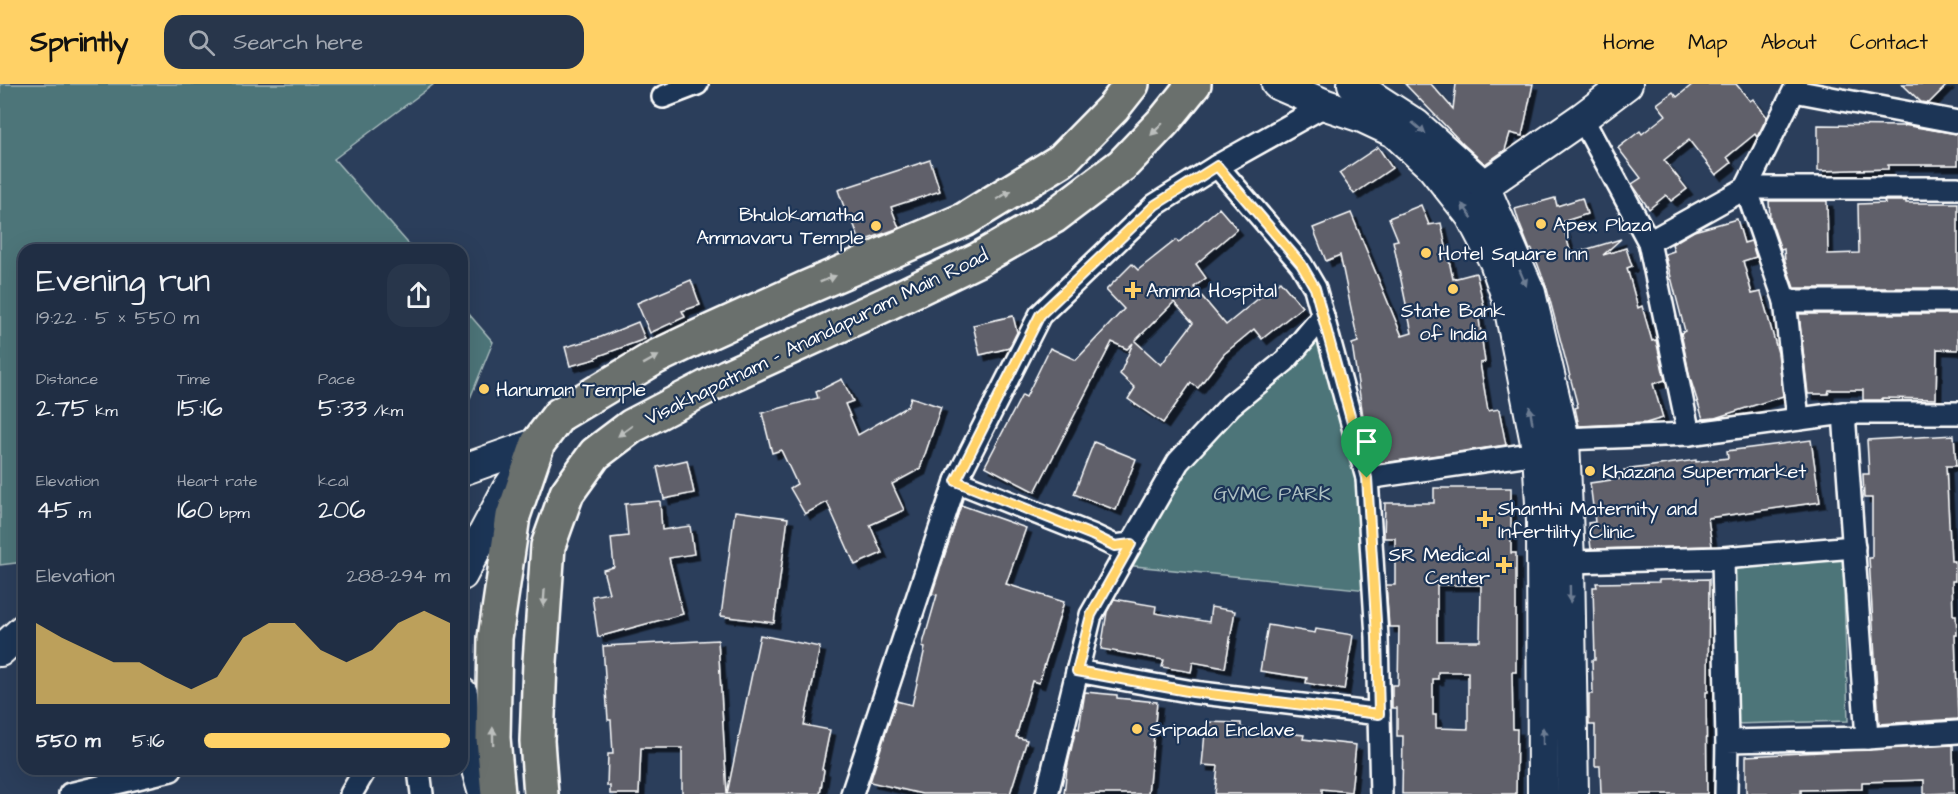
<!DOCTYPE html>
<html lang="en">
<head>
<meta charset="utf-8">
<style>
	:root { --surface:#202e44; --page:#28364b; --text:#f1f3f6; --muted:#a2a8b2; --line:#3d4a5d; --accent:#ffd166 }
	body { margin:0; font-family:"Architects Daughter",sans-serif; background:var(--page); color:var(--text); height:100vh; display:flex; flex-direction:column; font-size:22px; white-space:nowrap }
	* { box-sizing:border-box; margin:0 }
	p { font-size:20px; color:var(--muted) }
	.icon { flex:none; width:33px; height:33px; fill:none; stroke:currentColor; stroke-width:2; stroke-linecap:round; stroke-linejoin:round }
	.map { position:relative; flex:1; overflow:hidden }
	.side { position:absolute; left:18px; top:160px; width:450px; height:531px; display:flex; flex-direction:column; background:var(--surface); border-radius:18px; box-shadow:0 6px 24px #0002,0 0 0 2px var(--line) }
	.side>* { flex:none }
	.pin { position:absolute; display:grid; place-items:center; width:51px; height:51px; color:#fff; margin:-62px -26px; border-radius:50% 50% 50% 0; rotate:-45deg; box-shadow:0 0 6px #0007 }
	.pin .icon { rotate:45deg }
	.round { display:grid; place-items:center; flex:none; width:63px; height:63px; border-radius:18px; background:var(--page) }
	.overview { display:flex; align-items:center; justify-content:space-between; height:102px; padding:0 18px }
	h1 { font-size:33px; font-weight:600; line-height:45px }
	.stats { display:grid; grid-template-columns:repeat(3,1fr); gap:9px; height:102px; padding:6px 18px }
	.stats div { display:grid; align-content:center }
	.stats b { font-size:26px; font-weight:600 }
	.stats small { font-size:16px; font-weight:400 }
	.stats p { font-size:16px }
	.chart { height:168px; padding:12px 18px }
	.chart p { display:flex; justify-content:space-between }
	.chart svg { width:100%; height:108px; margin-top:6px; fill:var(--accent); opacity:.7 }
	ul { padding:0 18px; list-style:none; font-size:20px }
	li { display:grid; grid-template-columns:96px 72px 1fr; align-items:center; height:45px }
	li i { height:15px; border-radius:8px; background:var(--accent) }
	header { display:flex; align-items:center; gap:36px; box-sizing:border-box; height:84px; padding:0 30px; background:var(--accent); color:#111 }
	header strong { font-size:28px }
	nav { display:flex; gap:33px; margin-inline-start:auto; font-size:21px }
	.search { width:420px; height:54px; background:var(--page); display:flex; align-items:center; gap:15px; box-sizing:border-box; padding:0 21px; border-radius:18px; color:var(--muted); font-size:22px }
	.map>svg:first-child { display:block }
</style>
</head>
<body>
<header>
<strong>Sprintly</strong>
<div class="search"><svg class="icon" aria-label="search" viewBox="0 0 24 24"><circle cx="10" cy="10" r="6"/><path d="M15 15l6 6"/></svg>Search here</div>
<nav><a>Home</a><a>Map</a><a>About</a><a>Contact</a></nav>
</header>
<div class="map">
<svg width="1958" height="710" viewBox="0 0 1958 710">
	<defs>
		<filter id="shadow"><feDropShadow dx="5.5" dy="5.5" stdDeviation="0" flood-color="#0009"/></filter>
	</defs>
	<rect width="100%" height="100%" fill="#2b3e5b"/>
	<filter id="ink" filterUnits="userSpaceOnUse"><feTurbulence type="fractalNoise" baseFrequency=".0167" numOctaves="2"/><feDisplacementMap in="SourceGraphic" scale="12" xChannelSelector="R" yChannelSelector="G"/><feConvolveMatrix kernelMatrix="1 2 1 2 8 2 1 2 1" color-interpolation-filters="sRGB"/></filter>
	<g filter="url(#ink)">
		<g fill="#4d7579" stroke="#a6babc" stroke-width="1.5">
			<polygon points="0,0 434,0 334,75 414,166 24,166 24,478 0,481"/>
			<polygon points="462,222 493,258 462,334"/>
			<polygon points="1322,240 1356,380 1368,506 1125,481 1179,383"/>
			<polygon points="1843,476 1848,637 1735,640 1731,480"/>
		</g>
		<g fill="#61616b" stroke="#fff" stroke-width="1.5" fill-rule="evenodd" filter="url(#shadow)">
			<polygon points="1405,0 1431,0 1453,25 1456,0 1533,0 1522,52 1510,49 1505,66 1485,80 1463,60"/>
			<polygon points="1693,0 1736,0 1750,17 1753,15 1767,33 1757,53 1755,50 1727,73 1731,79 1716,91 1689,56 1664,76 1687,105 1671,117 1666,111 1649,125 1632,100 1641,94 1618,64 1640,47 1642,50 1666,31 1657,20 1673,8 1677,13"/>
			<polygon points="1902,0 1948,0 1929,19 1921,18"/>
			<polygon points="1818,41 1905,42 1903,41 1958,50 1958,81 1888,81 1888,85 1818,87"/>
			<polygon points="1378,63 1392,84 1354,110 1339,89"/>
			<polygon points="930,76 940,107 891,123 899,144 860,158 852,135 849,137 838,106"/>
			<polygon points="1555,114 1557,122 1582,114 1587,130 1562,138 1571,170 1621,155 1603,171 1626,164 1632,182 1627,184 1638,224 1642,222 1652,257 1656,256 1665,296 1653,300 1663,334 1646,339 1579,342 1575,324 1578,323 1547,205 1532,165 1530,166 1520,141 1515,125"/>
			<polygon points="1769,117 1827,117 1828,170 1859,169 1858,120 1885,119 1884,117 1906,117 1906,119 1958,119 1958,204 1794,204 1785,177 1784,165 1781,166 1770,134"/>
			<polygon points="1421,121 1429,141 1441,139 1453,195 1476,189 1485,226 1478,228 1485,278 1480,279 1488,327 1499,325 1506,361 1376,380 1363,332 1352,260 1358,258 1340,171 1326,177 1313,144 1351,129 1402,252 1412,249 1393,157 1398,156 1389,134"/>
			<path d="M1219 124 1237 145 1196 180 1206 194 1194 203 1226 241 1280 197 1302 223 1262 255 1254 245 1224 270 1198 304 1191 299 1163 339 1128 315 1135 304 1120 290 1133 259 1127 265 1112 258 1035 408 985 382 1022 311 1026 313 1050 264 1076 276 1124 225 1106 206 1132 180 1138 186 1176 156 1179 158ZM1174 218 1193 239 1161 281 1135 257Z"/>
			<polygon points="1737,135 1744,159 1751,157 1756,173 1743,177 1752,210 1761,208 1778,269 1783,312 1715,334 1703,335 1690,294 1681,249 1685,247 1665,170 1674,167 1672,160 1694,147"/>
			<polygon points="691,196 700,221 682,227 685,233 650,249 637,219"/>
			<polygon points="1799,230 1958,230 1958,266 1937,265 1936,315 1882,314 1882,316 1863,316 1863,306 1829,306 1828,310 1808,310"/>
			<polygon points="1013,232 1017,248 1009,264 980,271 973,241"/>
			<polygon points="638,238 645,255 596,273 596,275 570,282 565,263 601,253"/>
			<polygon points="842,295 853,317 845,320 858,351 908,322 911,313 941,323 920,385 892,400 904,426 870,441 882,469 855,481 827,418 805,430 790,404 797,400 781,366 772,369 762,329 818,314 816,308"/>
			<polygon points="1954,351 1956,382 1946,382 1951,477 1955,477 1955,497 1952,497 1953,531 1956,531 1957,551 1955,551 1958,635 1879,640 1869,474 1872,474 1872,414 1864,414 1863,390 1869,390 1867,356"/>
			<polygon points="1811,356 1820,418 1708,434 1712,462 1591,465 1588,439 1595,438 1590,399 1625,394 1624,386 1696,376 1696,378 1728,374 1727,367"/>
			<polygon points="1094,358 1136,375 1116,426 1074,410"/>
			<polygon points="687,376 694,409 664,415 657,383"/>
			<path d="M1434 404H1511V469H1516V588H1512L1513 645H1517L1516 710H1402L1403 652H1397V624H1392V601H1398L1399 543H1389L1386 501H1395V454H1384L1385 419H1434ZM1437 501H1481L1480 557H1437ZM1438 588H1468V645L1436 644V631H1433V595H1438Z"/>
			<polygon points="660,417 662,446 690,442 694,470 669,474 683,530 598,553 592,512 609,509 603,486 614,483 611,454 628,452 625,420"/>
			<polygon points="961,421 1026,444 1006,500 1064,518 1039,599 1032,597 1016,653 1027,656 1010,710 922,710 870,698 896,617 912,621 925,564 922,563 937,511 932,510"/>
			<polygon points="735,427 788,434 774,539 721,532"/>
			<polygon points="1709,495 1708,608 1706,608 1707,710 1601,710 1600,682 1595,682 1595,641 1589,641 1589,610 1593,610 1592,576 1595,576 1593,503 1597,503 1596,499 1659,498 1659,496"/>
			<polygon points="1114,515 1156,522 1155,529 1209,538 1211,523 1235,527 1225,584 1193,578 1191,588 1162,583 1164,576 1101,565 1107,528"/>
			<polygon points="1268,541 1315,549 1316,545 1353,551 1344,606 1306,599 1307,594 1260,587"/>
			<polygon points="760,551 820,563 804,641 830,646 822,685 824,686 820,710 727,710"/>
			<polygon points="718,556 727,710 682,710 682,664 641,664 639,710 610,710 610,702 607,702 608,670 613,670 611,636 608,636 603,562"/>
			<polygon points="1085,608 1117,611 1117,614 1157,618 1148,710 1064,710 1067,684 1076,644 1079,645"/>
			<polygon points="1206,638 1241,639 1241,644 1304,651 1303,655 1356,661 1351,708 1322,705 1322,710 1215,710 1218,682 1202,681"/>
			<polygon points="1953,661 1954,709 1924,710 1924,696 1862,698 1862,705 1801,706 1801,710 1746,710 1746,672"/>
		</g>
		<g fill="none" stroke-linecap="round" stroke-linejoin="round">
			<defs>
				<g id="street">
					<polyline points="663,13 697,0"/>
					<polyline points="1582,34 1649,158 1689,350"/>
					<polyline points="1958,38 1794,7 1746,104 1785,217 1958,217"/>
					<polyline points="1217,82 1301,180 1315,204 1367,394 1377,553 1381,710"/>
					<polyline points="1649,158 1746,104 1958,104"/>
					<polyline points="1785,217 1798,335"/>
					<polyline points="1564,355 1689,350 1844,329 1958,329"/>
					<polyline points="1367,394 1538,369"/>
					<polyline points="956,397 1092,451 1115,462 1131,460 1178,378 1231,321 1285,277 1323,232"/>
					<polyline points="1723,474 1854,463"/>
					<polyline points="1569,478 1723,474 1727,657"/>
					<polyline points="1077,587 1193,608 1379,630"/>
					<polyline points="1867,654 1958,648"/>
					<polyline points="419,686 422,710"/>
					<polyline points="70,710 171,686"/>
					<polyline points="351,710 365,686"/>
					<polyline points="852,710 956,397 1040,231 1155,121 1217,82 1326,21"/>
					<polyline points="1047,710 1091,531 1131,460"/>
					<polyline points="1726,710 1727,657 1867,654 1844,329"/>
				</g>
				<g id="secondary">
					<polyline points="1277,0 1326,21 1362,33 1394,48 1432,83 1471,132 1495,178 1508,216 1538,369 1542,436 1543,710"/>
					<polyline points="1353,0 1415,40 1484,102 1530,209 1564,355 1569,478 1573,710"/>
					<polyline points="1484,102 1582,34 1627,0"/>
					<polyline points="462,386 538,359"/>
					<polyline points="462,491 507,406 520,387"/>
					<polyline points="0,567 24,545"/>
					<polyline points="462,609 464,640 484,710"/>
				</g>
				<g id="primary">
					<polyline points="498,710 493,654 495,554 513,432 538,359 559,331 656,273 696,254 806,204 964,136 1062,76 1113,24 1132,0"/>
					<polyline points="541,710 537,657 540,578 548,462 567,409 595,370 632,342 728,292 884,221 979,175 1053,133 1122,81 1165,36 1194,0"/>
				</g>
			</defs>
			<use href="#street" stroke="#fff" stroke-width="26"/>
			<use href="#secondary" stroke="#fff" stroke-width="34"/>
			<use href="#primary" stroke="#fff" stroke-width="38"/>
			<use href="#street" stroke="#1d3557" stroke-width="21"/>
			<use href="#secondary" stroke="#1d3557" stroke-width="30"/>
			<use href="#primary" stroke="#6b706d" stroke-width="33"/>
		</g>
		<defs><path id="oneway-solid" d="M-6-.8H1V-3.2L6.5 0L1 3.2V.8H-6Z" transform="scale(1.5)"/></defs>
		<g fill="#6c7c92">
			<use href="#oneway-solid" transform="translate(1419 44) rotate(40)"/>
			<use href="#oneway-solid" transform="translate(1467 127) rotate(-126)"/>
			<use href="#oneway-solid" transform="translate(1523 194) rotate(67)"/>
			<use href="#oneway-solid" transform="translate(1531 331) rotate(-100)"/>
			<use href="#oneway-solid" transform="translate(1570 510) rotate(89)"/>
			<use href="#oneway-solid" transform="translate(1543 652) rotate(-90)"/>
		</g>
		<g fill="#bcbfbd">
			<use href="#oneway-solid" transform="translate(1157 45) rotate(134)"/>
			<use href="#oneway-solid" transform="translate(1004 111) rotate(-31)"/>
			<use href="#oneway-solid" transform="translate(828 195) rotate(-22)"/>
			<use href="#oneway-solid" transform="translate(651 276) rotate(-29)"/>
			<use href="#oneway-solid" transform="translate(625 347) rotate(144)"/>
			<use href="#oneway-solid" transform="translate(544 514) rotate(94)"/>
			<use href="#oneway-solid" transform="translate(493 652) rotate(-91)"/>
		</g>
	</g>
	<g fill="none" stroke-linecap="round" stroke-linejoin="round" filter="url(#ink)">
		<defs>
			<polygon id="route" points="1217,82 1301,180 1315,204 1367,394 1377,553 1379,630 1193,608 1077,587 1091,531 1131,460 1115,462 1092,451 956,397 1040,231 1155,121"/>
		</defs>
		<use href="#route" stroke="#fff" stroke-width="12"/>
		<use href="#route" stroke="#ffd166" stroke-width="8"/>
	</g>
	<g fill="#ffd166" stroke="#1d3557" stroke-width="2">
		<circle cx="1541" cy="140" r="6"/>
		<circle cx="876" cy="142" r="6"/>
		<circle cx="1426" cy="169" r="6"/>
		<circle cx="1453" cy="205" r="6"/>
		<path d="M1130 197h6v6h6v6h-6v6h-6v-6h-6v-6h6z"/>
		<circle cx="484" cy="305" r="6"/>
		<circle cx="1590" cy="387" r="6"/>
		<path d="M1482 426h6v6h6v6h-6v6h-6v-6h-6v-6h6z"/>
		<path d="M1501 472h6v6h6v6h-6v6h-6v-6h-6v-6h6z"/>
		<circle cx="1137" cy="645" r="6"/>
	</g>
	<g text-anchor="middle" stroke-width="4.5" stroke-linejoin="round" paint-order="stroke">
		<g font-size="20" fill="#fff" stroke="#1d3557" text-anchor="start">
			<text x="864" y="137" text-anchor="end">Bhulokamatha<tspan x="864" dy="23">Ammavaru Temple</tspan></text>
			<text x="1553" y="147">Apex Plaza</text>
			<text x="1438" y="176">Hotel Square Inn</text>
			<text x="1146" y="213">Amma Hospital</text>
			<text x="1453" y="233" text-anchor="middle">State Bank<tspan x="1453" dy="23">of India</tspan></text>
			<text x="496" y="312">Hanuman Temple</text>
			<text x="1602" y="394">Khazana Supermarket</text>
			<text x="1498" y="431">Shanthi Maternity and<tspan x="1498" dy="23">Infertility Clinic</tspan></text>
			<text x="1490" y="477" text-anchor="end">SR Medical<tspan x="1490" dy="23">Center</tspan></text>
			<text x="1149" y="652">Sripada Enclave</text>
		</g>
		<g font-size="20" fill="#fff" stroke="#1d3557">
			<text transform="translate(816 252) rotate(-26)" y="7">Visakhapatnam - Anandapuram Main Road</text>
		</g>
		<g font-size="20" fill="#afc1c3" stroke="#1d3557">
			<text x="1272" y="416">GVMC PARK</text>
		</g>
	</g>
</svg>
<div class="pin" style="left:1367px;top:394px;background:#1e9e55"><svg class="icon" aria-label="arrive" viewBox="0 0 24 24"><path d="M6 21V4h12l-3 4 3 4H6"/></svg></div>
<section class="side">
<div class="overview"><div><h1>Evening run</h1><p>19:22 · 5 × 550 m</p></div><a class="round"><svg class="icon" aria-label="share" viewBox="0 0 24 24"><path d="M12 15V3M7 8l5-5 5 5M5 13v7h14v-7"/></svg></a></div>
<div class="stats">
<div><p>Distance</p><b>2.75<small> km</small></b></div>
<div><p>Time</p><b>15:16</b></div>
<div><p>Pace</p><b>5:33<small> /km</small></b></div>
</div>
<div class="stats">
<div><p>Elevation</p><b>45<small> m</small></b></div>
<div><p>Heart rate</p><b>160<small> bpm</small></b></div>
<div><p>kcal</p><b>206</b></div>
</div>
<div class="chart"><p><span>Elevation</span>288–294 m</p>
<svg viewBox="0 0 160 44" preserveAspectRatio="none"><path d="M0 44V11L10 17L20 22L30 27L40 27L50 33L60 38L70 33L80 17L90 11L100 11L110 22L120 27L130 22L140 11L150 6L160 11V44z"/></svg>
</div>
<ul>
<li><b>550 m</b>5:16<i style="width:100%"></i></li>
</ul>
</section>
</div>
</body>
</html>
